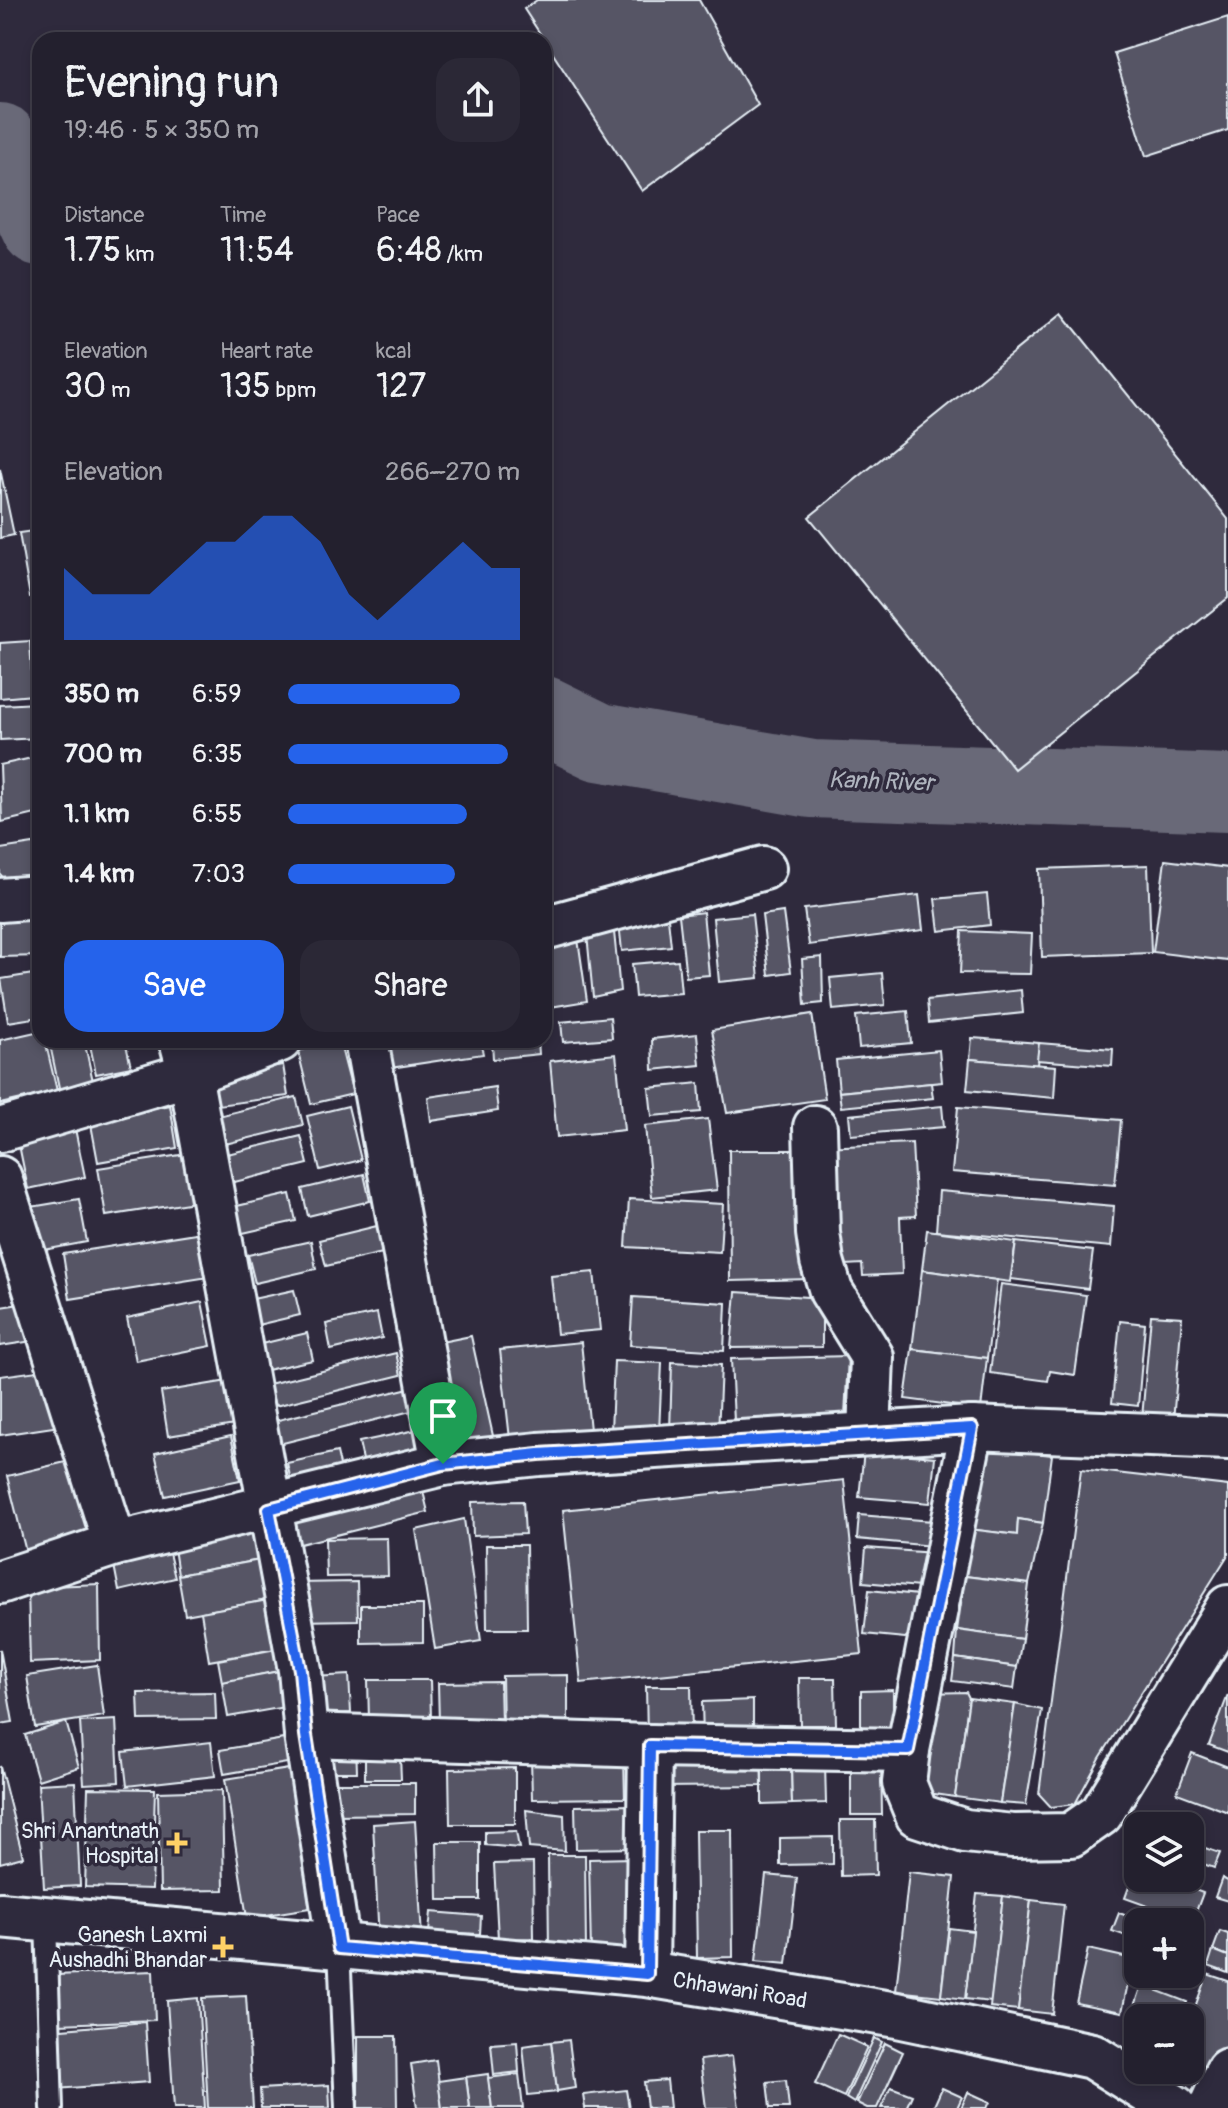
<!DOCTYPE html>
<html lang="en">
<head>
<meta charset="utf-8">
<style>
	:root { --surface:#23202e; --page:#2b2836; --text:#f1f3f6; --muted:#a3a3aa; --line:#403e4a; --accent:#2563eb }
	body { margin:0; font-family:Pangolin,sans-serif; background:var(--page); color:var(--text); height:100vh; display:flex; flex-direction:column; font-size:30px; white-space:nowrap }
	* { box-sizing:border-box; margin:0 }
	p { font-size:26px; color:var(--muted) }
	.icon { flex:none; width:44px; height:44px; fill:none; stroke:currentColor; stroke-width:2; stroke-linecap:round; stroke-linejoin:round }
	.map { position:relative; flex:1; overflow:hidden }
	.sheet { position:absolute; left:32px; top:32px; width:520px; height:1016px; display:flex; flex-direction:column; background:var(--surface); border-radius:24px; box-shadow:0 4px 12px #0003,0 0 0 2px var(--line) }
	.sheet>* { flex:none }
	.buttons { position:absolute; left:1124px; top:1812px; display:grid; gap:16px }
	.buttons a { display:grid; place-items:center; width:80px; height:80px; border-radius:16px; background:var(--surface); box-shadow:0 4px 12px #0003,0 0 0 2px var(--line); font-size:40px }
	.pin { position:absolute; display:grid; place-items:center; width:68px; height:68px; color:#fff; margin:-82px -34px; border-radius:50% 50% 50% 0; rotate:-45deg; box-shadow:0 0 8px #0007 }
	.pin .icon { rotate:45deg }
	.round { display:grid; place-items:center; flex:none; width:84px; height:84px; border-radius:24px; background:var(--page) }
	.headline { display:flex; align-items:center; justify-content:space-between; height:136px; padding:0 32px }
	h1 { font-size:44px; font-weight:600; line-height:60px }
	.figures { display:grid; grid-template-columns:repeat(3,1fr); gap:12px; height:136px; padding:8px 32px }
	.figures div { display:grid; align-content:center }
	.figures b { font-size:34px; font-weight:600 }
	.figures small { font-size:22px; font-weight:400 }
	.figures p { font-size:22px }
	.chart { height:224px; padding:16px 32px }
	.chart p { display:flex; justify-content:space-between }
	.chart svg { width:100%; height:144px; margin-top:8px; fill:var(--accent); opacity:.7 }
	.primary-button { display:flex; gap:16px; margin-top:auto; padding:16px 32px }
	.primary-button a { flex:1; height:92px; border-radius:24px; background:var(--accent); color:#fff; font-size:32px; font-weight:600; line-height:92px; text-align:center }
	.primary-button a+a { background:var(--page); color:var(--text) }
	ul { padding:0 32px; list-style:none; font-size:26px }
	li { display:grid; grid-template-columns:128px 96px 1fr; align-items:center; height:60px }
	li i { height:20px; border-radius:10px; background:var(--accent) }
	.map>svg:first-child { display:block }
</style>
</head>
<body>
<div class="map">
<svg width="1228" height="2108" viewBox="0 0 1228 2108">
	<rect width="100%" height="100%" fill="#2f2a3d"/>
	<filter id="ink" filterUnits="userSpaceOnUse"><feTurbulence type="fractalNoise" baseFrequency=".0125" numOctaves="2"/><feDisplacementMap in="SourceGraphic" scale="16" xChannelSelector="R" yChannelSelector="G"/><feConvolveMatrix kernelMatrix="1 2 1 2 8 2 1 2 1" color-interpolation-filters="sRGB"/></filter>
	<g filter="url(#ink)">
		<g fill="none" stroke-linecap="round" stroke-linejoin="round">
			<g stroke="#696978" stroke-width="78">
				<polyline points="0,142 40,227"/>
				<polyline points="544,715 599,742 812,779 1228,793"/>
			</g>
		</g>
		<g fill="#575565" stroke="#e8f1f8" stroke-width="2">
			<polygon points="537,0 699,0 758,105 642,191 524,9"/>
			<polygon points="1228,17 1228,130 1146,156 1114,53"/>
			<polygon points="1062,313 1228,519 1228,598 1014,769 809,517"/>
			<polygon points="0,469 14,535 0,538"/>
			<polygon points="40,530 40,596 30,597 19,533"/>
			<polygon points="30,641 33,695 0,698 0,643"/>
			<polygon points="38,703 40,738 0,740 0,705"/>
			<polygon points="32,758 40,792 40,813 2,822 0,765"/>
			<polygon points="40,843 40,884 6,881 0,874 0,849"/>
			<polygon points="1165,860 1228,868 1228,961 1153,952"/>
			<polygon points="1148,865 1151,953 1042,957 1039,869"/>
			<polygon points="987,894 990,925 939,931 935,899"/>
			<polygon points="919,895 923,930 809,945 804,909"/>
			<polygon points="40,910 40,956 0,957 0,911"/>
			<polygon points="703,912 709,975 686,977 679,915"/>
			<polygon points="783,912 791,972 769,975 762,915"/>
			<polygon points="752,914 759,978 719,982 713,918"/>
			<polygon points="668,918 671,946 622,951 619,923"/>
			<polygon points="962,931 1032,934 1030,974 960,973"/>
			<polygon points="614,932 620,991 593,997 587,934"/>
			<polygon points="578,939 587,1001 550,1007 544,965 544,943"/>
			<polygon points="822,957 823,1003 805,1005 802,959"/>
			<polygon points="678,960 681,993 635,997 632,964"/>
			<polygon points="40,973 40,1017 8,1022 1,979"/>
			<polygon points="882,973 885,1005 833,1010 830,978"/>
			<polygon points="1021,990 1023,1013 929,1023 927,1000"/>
			<polygon points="908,1011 911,1043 859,1048 856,1016"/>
			<polygon points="812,1014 825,1099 727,1113 712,1030"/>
			<polygon points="610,1017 612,1038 563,1042 561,1022"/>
			<polygon points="40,1031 40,1040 45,1040 57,1091 0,1104 0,1040"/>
			<polygon points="697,1034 700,1065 653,1070 652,1039"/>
			<polygon points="972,1038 1039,1043 1037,1065 970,1059"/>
			<polygon points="49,1040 84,1040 96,1095 62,1102"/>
			<polygon points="89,1040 125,1040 131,1067 96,1074"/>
			<polygon points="339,1040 353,1094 311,1104 298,1051"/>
			<polygon points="385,1040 480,1040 483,1054 390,1068"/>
			<polygon points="492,1040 538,1040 539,1054 493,1059"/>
			<polygon points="1039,1043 1113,1049 1112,1066 1037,1060"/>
			<polygon points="939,1050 942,1082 839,1092 836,1060"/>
			<polygon points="616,1054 624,1130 557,1137 550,1061"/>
			<polygon points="970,1059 1056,1066 1054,1098 967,1090"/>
			<polygon points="283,1065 288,1096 210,1106 206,1076"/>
			<polygon points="699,1083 701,1112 652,1116 649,1088"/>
			<polygon points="931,1083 933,1098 841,1107 839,1092"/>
			<polygon points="495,1087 498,1111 431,1121 428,1097"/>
			<polygon points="296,1097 303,1125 213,1147 206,1119"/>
			<polygon points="170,1105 177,1148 98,1162 90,1119"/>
			<polygon points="348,1106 361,1160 320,1170 307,1116"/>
			<polygon points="942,1106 944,1127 851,1135 849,1115"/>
			<polygon points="958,1107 1121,1120 1115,1185 952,1172"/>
			<polygon points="73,1119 85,1177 28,1189 16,1130"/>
			<polygon points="708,1119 717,1190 652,1197 645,1126"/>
			<polygon points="301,1136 308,1164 218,1186 211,1158"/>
			<polygon points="912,1143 916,1216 900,1217 902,1274 863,1276 862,1264 828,1266 823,1147"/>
			<polygon points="729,1150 812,1150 810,1279 730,1281"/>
			<polygon points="193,1153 201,1201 106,1216 98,1168"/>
			<polygon points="364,1174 370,1201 308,1216 302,1189"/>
			<polygon points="939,1191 1114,1206 1111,1247 936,1231"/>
			<polygon points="290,1194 296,1221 234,1235 228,1208"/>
			<polygon points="79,1199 87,1242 28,1253 19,1209"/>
			<polygon points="629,1199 723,1204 720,1252 626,1247"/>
			<polygon points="381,1225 387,1252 326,1266 319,1240"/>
			<polygon points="927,1230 1016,1242 1010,1282 922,1270"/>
			<polygon points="208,1231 215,1276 70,1299 63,1254"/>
			<polygon points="311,1241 316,1269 255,1283 248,1255"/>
			<polygon points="1016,1242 1093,1251 1088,1289 1011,1279"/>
			<polygon points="922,1270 997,1280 987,1358 912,1349"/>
			<polygon points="594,1272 600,1330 557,1334 551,1276"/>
			<polygon points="1001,1284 1086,1295 1075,1375 1050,1371 1048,1381 990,1373"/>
			<polygon points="294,1290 300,1315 249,1327 244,1301"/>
			<polygon points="736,1292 822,1298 822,1347 731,1348"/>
			<polygon points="633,1297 726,1303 724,1351 630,1345"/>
			<polygon points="202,1302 211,1346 136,1361 127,1318"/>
			<polygon points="27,1303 33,1341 0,1346 0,1307"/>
			<polygon points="377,1313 382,1338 331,1350 326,1324"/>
			<polygon points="1151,1315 1182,1317 1173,1421 1142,1418"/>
			<polygon points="1120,1321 1145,1324 1138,1406 1112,1403"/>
			<polygon points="307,1333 313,1360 262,1371 257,1345"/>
			<polygon points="471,1336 495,1445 455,1453 431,1344"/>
			<polygon points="581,1342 590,1430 510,1439 500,1350"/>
			<polygon points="912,1349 987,1358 981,1409 905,1399"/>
			<polygon points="396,1353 401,1375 275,1406 269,1384"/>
			<polygon points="848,1356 845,1417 734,1421 731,1359"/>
			<polygon points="614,1361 662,1363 659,1433 611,1431"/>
			<polygon points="672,1362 721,1365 718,1434 670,1432"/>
			<polygon points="52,1369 60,1426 0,1435 0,1376"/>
			<polygon points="240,1379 247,1423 168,1436 161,1392"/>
			<polygon points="409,1388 415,1410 275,1445 270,1422"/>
			<polygon points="416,1430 421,1456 365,1469 359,1442"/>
			<polygon points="231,1436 240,1480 165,1496 155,1453"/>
			<polygon points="979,1447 1052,1455 1043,1523 1018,1519 1017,1535 969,1529"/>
			<polygon points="864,1451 935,1457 930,1503 859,1497"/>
			<polygon points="337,1452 343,1478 293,1490 287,1463"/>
			<polygon points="74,1460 96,1547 29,1564 7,1476"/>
			<polygon points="1081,1469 1228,1486 1228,1555 1100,1758 1075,1804 1051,1807 1039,1794"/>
			<polygon points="844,1480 862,1654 581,1683 563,1510"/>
			<polygon points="421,1483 428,1512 292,1546 285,1517"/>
			<polygon points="523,1501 525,1534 473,1536 472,1502"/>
			<polygon points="859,1515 945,1522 943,1547 857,1539"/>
			<polygon points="464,1519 481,1641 435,1649 416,1530"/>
			<polygon points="1018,1519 1043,1523 1029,1584 965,1576 969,1529 1017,1535"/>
			<polygon points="256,1533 260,1560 178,1575 174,1548"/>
			<polygon points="387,1538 388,1576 326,1577 325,1539"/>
			<polygon points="486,1545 526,1545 527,1629 487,1629"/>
			<polygon points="866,1548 934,1553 931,1588 863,1582"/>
			<polygon points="169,1553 175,1578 119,1591 114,1565"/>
			<polygon points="260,1560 268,1600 185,1615 178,1575"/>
			<polygon points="965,1576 1029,1584 1022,1639 957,1630"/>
			<polygon points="357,1582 358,1620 296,1621 295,1583"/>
			<polygon points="99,1584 100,1660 30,1663 28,1587"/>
			<polygon points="869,1590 918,1595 914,1630 905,1638 864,1634"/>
			<polygon points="268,1600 276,1649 209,1661 201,1612"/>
			<polygon points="361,1605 423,1605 423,1642 361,1643"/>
			<polygon points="957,1630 1022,1639 1017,1667 955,1658"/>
			<polygon points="0,1649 13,1722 0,1724"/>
			<polygon points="276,1649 280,1671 222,1682 218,1660"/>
			<polygon points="955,1658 1017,1667 1014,1689 952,1681"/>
			<polygon points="97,1665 104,1716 35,1727 27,1676"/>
			<polygon points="279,1671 285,1707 228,1717 222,1682"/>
			<polygon points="349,1675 351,1713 315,1715 313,1677"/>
			<polygon points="568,1675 568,1731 503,1731 502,1676"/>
			<polygon points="799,1678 835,1678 836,1725 800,1725"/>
			<polygon points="368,1680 430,1680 431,1719 369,1720"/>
			<polygon points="500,1682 501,1722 439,1723 438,1683"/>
			<polygon points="646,1686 691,1686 692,1736 647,1738"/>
			<polygon points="893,1690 893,1742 861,1742 861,1691"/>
			<polygon points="215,1692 216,1719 139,1720 138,1693"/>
			<polygon points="966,1692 969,1698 955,1797 914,1791 927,1693"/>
			<polygon points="1228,1695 1228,1752 1209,1745"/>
			<polygon points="969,1698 1015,1704 1000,1803 955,1797"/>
			<polygon points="753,1700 753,1736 703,1737 702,1702"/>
			<polygon points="1015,1704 1042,1710 1026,1805 1000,1803"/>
			<polygon points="116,1720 119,1782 84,1784 80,1722"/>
			<polygon points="66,1722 79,1767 38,1780 25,1735"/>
			<polygon points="289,1738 293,1762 224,1774 220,1750"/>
			<polygon points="211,1742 215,1776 127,1786 123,1752"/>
			<polygon points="315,1743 356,1743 357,1772 316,1772"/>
			<polygon points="1192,1753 1228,1767 1228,1812 1177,1793"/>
			<polygon points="624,1755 625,1798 532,1799 531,1757"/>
			<polygon points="400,1756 401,1779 365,1779 365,1757"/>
			<polygon points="761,1756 762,1786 661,1787 662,1758"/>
			<polygon points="881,1756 882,1815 851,1815 851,1757"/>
			<polygon points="762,1763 791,1763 792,1804 762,1805"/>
			<polygon points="825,1763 826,1803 792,1804 791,1764"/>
			<polygon points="0,1766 23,1857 0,1863"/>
			<polygon points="515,1768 515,1824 450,1824 449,1769"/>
			<polygon points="289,1769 310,1908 247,1918 225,1779"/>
			<polygon points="75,1782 80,1886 44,1888 38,1784"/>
			<polygon points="335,1783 415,1783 415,1814 335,1815"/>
			<polygon points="88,1788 155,1789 152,1889 85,1887"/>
			<polygon points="222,1790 224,1890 160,1891 158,1792"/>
			<polygon points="636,1805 637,1848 576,1849 575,1806"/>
			<polygon points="526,1810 564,1815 565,1851 529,1848"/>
			<polygon points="840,1820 875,1820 876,1875 841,1876"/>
			<polygon points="415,1821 422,1938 379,1941 373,1824"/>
			<polygon points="695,1830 732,1830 733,1957 697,1958"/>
			<polygon points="516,1831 519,1848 485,1845 485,1832"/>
			<polygon points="833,1837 833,1864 780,1865 780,1838"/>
			<polygon points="437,1842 480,1842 480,1900 438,1900"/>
			<polygon points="1190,1843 1220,1853 1214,1868 1190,1859"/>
			<polygon points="548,1855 585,1855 586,1952 549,1953"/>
			<polygon points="633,1858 633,1953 591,1954 589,1859"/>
			<polygon points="533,1863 534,1938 498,1939 494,1864"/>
			<polygon points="1136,1868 1138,1869 1138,1878 1163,1878 1203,1893 1192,1922 1125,1898"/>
			<polygon points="909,1872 954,1877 941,1996 896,1991"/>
			<polygon points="766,1875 797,1878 787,1964 756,1961"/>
			<polygon points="1222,1878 1228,1881 1228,1901 1215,1897"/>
			<polygon points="977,1894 1003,1896 991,2002 965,1999"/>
			<polygon points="1003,1896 1031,1900 1018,2010 990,2007"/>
			<polygon points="1031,1900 1064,1904 1052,2014 1018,2010"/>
			<polygon points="431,1912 481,1916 480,1934 429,1932"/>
			<polygon points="1119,1913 1145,1922 1138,1922 1138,1940 1112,1931"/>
			<polygon points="949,1928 973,1931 965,1999 941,1996"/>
			<polygon points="1220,1931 1228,1934 1228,1956 1213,1950"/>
			<polygon points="1088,1949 1133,1959 1122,2012 1076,2003"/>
			<polygon points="1213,1950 1228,1956 1228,1973 1208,1966"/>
			<polygon points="153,1971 155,2020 59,2024 56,1975"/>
			<polygon points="1207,1974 1228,1981 1228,2075 1190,2061 1190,2021"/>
			<polygon points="1142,1985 1187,2002 1181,2018 1138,2018 1138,2020 1131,2018"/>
			<polygon points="246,1996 253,2108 208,2108 202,1998"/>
			<polygon points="198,1998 205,2108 174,2108 167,2001"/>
			<polygon points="145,2022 149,2082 56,2089 51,2030"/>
			<polygon points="838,2034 867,2047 844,2097 815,2084"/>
			<polygon points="358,2036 396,2036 397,2108 358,2108"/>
			<polygon points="874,2038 882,2042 854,2103 846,2098"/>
			<polygon points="569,2040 575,2088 557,2091 551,2042"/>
			<polygon points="517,2042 519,2072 494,2075 491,2044"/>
			<polygon points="551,2042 557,2092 528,2095 523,2046"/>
			<polygon points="885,2043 903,2052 877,2108 867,2108 857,2103"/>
			<polygon points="732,2056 739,2108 706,2108 700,2060"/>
			<polygon points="436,2060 442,2108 417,2108 411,2064"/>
			<polygon points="488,2074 492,2108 470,2108 466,2077"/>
			<polygon points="519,2074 523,2108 492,2108 488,2078"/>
			<polygon points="466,2077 470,2108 442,2108 438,2081"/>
			<polygon points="667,2080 670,2108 647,2108 644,2082"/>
			<polygon points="786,2080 789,2108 770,2108 767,2082"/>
			<polygon points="329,2085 330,2108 261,2108 260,2089"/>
			<polygon points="891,2087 912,2095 906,2108 881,2108"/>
			<polygon points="942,2088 962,2097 957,2108 933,2108"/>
			<polygon points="626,2090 629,2108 585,2108 583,2095"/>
			<polygon points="968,2092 990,2102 987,2108 961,2108"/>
		</g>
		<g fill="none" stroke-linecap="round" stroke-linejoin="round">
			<defs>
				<g id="lane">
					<polyline points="46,1921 52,2108"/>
					<polyline points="339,1948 346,2108"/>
				</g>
				<g id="street">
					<polyline points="0,900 40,897"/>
					<polyline points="544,928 764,868"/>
					<polyline points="181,1040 190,1074 300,1670 306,1735 339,1948"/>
					<polyline points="366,1040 443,1464"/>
					<polyline points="815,1127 818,1233 822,1261 831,1291 872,1357 869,1434"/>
					<polyline points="0,1130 190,1074 280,1040"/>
					<polyline points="0,1178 115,1544"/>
					<polyline points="972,1428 908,1750 904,1783 917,1815 965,1831 1013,1836 1071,1835 1101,1814 1228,1607"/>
					<polyline points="0,1582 115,1544 443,1464 539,1454 972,1428 1228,1438"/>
					<polyline points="306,1735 650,1746 908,1750"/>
					<polyline points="647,1974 650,1746"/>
				</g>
				<g id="secondary">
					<path id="s1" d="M0 1915 647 1974 897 2015 1092 2056 1175 2108"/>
					<polyline points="1211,2108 1228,2071"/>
				</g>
			</defs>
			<use href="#lane" stroke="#e8f1f8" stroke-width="26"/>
			<use href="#street" stroke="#e8f1f8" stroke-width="48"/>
			<use href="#secondary" stroke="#e8f1f8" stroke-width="50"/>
			<use href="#lane" stroke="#2f2a3d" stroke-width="20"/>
			<use href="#street" stroke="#2f2a3d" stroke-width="42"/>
			<use href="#secondary" stroke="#2f2a3d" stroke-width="44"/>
		</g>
	</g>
	<g fill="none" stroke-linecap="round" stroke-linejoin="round" filter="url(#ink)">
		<defs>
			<polygon id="route" points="972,1428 908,1750 650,1746 647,1974 339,1948 306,1735 300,1670 269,1509 443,1464 539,1454"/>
		</defs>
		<use href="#route" stroke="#fff" stroke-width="16"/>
		<use href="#route" stroke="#2563eb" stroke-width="10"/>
	</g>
	<g fill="#ffd166" stroke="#2f2a3d" stroke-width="3">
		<path d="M173 1831h8v8h8v8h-8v8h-8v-8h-8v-8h8z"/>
		<path d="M219 1935h8v8h8v8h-8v8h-8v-8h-8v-8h8z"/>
	</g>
	<g text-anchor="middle" stroke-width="7" stroke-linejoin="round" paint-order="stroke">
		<g font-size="22" fill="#e8f1f8" stroke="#2f2a3d" text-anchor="end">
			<text x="159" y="1838">Shri Anantnath<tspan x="159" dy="25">Hospital</tspan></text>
			<text x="207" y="1942">Ganesh Laxmi<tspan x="207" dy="25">Aushadhi Bhandar</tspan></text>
		</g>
		<g font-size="22" fill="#e8f1f8" stroke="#2f2a3d">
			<text dy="8" stroke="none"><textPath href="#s1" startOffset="744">Chhawani Road</textPath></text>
		</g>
		<g font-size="24" font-style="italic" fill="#afb4be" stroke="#2f2a3d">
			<text transform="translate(881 781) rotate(2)" y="8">Kanh River</text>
		</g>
	</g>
</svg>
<div class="buttons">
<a><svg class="icon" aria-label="layers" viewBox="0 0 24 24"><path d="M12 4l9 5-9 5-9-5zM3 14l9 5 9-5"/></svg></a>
<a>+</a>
<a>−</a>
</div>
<div class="pin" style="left:443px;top:1464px;background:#1e9e55"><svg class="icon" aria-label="arrive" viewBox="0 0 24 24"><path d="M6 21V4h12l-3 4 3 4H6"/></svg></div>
<section class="sheet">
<div class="headline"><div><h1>Evening run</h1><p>19:46 · 5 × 350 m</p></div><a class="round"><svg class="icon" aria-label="share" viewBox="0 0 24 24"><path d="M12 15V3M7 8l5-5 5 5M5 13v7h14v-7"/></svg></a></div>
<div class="figures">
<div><p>Distance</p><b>1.75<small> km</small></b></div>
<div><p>Time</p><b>11:54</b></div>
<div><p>Pace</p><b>6:48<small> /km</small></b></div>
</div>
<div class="figures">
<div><p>Elevation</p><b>30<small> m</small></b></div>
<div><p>Heart rate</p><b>135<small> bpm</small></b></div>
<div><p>kcal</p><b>127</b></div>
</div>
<div class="chart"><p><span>Elevation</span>266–270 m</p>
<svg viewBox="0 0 160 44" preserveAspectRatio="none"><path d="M0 44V22L10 30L20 30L30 30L40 22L50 14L60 14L70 6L80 6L90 14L100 30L110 38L120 30L130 22L140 14L150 22L160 22V44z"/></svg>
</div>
<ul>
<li><b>350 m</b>6:59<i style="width:74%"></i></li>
<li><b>700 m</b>6:35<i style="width:95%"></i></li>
<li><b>1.1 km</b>6:55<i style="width:77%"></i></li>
<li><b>1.4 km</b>7:03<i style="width:72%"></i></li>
</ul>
<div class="primary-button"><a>Save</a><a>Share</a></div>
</section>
</div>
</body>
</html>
